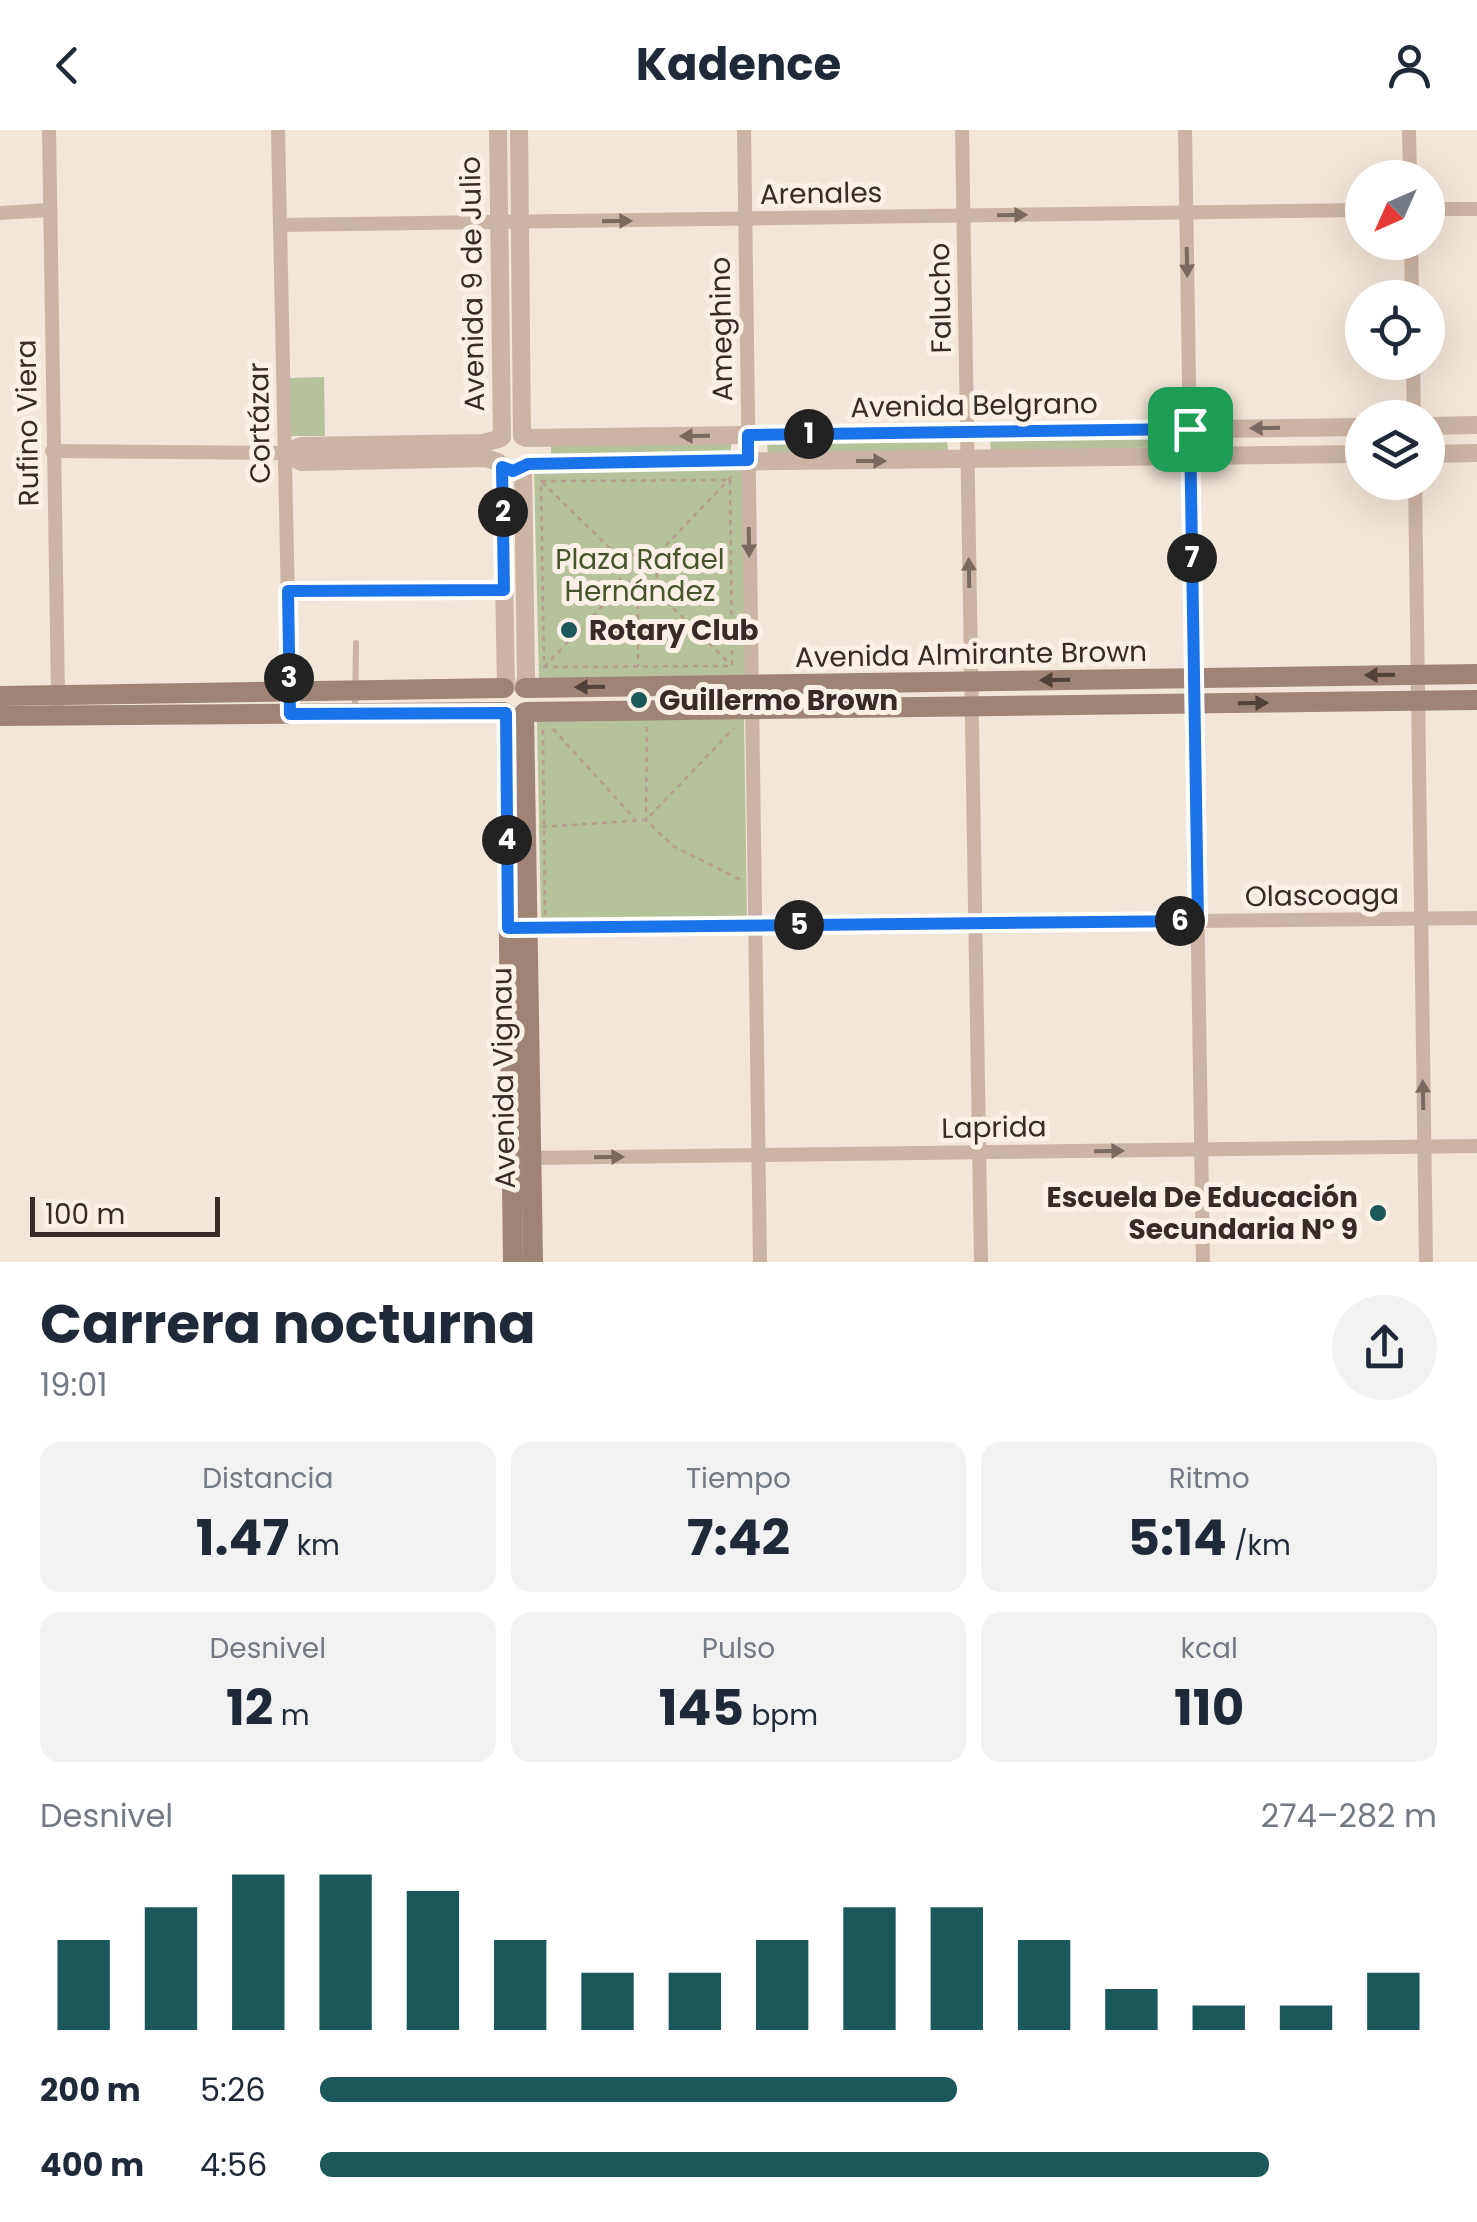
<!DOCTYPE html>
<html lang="es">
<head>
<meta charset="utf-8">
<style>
	:root { --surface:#fff; --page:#f2f2f3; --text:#1f2937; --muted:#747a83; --accent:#1b5859 }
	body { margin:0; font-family:Poppins,sans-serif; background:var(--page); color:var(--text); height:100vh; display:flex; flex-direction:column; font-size:38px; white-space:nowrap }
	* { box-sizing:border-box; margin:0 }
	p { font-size:32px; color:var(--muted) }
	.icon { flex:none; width:55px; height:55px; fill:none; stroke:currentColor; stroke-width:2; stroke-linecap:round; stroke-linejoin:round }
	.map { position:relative; height:1132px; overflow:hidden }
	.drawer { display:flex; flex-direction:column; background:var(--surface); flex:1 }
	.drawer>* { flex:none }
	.needle { width:65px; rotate:225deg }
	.fabs { position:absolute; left:1345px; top:30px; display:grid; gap:20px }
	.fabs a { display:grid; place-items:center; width:100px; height:100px; border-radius:50%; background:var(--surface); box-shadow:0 10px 40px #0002; font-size:50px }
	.scale { position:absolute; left:30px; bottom:25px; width:190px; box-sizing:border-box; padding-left:10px; border:5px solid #362b27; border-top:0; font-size:28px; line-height:35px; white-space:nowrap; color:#362b27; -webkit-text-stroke:8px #faf0e6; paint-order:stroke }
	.pin { position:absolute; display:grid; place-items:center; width:85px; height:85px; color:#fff; margin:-42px; border-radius:20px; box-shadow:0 5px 15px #0006 }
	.km { position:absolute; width:50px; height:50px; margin:-25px; border-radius:50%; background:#222; color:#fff; font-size:28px; line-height:50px; text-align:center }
	.round { display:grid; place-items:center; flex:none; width:105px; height:105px; border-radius:52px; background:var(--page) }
	.summary { display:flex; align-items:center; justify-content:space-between; height:170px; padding:0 40px }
	h1 { font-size:55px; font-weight:700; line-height:75px }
	.stats { display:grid; grid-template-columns:repeat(3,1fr); gap:15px; height:170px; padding:10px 40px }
	.stats div { display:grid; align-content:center; border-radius:20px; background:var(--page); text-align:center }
	.stats b { font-size:50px; font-weight:700 }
	.stats small { font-size:28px; font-weight:400 }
	.stats p { font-size:28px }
	.chart { height:280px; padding:20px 40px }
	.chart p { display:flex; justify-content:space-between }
	.chart svg { width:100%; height:180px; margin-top:10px; stroke:var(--accent); stroke-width:6 }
	ul { padding:0 40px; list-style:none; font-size:32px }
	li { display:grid; grid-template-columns:160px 120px 1fr; align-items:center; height:75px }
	li i { height:25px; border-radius:12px; background:var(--accent) }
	header { display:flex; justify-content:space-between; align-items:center; height:130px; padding:0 40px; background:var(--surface); font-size:45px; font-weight:700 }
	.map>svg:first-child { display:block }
</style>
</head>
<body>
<header><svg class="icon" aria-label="back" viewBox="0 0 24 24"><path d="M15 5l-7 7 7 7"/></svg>Kadence<svg class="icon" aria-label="person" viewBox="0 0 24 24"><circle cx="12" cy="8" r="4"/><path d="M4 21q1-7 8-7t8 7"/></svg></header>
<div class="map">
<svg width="1477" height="1132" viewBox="0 0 1477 1132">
	<rect width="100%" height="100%" fill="#f2e5d9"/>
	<g fill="#b6c299">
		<polygon points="324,247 325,306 291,306 289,248"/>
		<polygon points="1170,305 1171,317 991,321 990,309"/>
		<polygon points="947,309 948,321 768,325 767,313"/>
		<polygon points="731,311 731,323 551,327 551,315"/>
		<polygon points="742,333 746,549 539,550 534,340"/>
		<polygon points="744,588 747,787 541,790 537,590"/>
	</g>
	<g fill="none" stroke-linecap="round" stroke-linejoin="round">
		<g stroke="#b69e8f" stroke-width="2.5" stroke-dasharray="5 5" stroke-linecap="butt">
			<polygon points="730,350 732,536 544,537 541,351"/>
			<polyline points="542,352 623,431"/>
			<circle cx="638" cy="443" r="19"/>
			<polyline points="652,430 733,345"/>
			<polyline points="652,457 729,533"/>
			<polyline points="638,464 638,536"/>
			<polyline points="544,537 623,455"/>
			<polyline points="647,597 646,690 673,716 741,750"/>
			<polyline points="553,599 635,689"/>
			<polyline points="543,600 545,787"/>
			<polyline points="542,697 646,690 734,598"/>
		</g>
		<polyline stroke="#cbb4a5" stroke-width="6" points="355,582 356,513"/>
		<g stroke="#cbb4a5" stroke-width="14">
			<polyline points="49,0 58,566 55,585"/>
			<polyline points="278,0 290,569"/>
			<polyline points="744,0 760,1132"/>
			<polyline points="962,0 981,1132"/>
			<polyline points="1185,0 1203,1132"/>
			<polyline points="1409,0 1410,48"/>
			<polyline points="1428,79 1477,79"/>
			<polyline points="0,83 49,80"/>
			<polyline points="280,95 1362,80"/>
			<polyline points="1411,112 1412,168"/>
			<polyline points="1413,232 1414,288"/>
			<polyline points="52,321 285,323"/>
			<polyline points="1415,352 1426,1132"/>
			<polyline points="288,461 504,460"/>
			<polyline points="523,798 1477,788"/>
			<polyline points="527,1028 1477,1016"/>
		</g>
		<g stroke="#cbb4a5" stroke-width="18">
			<polyline points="498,0 502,307"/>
			<polyline points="519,0 522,306"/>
			<polyline points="1428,296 1477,295"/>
			<polyline points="526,308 1362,297"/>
			<polyline points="285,323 301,316 482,313 499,309"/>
			<polyline points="285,323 301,332 486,328 498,332"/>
			<polyline points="1428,324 1477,323"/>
			<polyline points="528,334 1362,324"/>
			<polyline points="502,337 506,557"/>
			<polyline points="523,338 526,549 523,557"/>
		</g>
		<g stroke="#9e8376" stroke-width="20">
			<polyline points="525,558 1477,544"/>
			<polyline points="0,566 504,558"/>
			<polyline points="526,582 1477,570"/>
			<polyline points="506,583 513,1132"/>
			<polyline points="524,583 533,1132"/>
			<polyline points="0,586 504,582"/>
		</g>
	</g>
	<defs><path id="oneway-solid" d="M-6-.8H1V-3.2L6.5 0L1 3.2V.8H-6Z" transform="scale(2.5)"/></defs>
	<g fill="#796960">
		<use href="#oneway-solid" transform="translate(1012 85) rotate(-1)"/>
		<use href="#oneway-solid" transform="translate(617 91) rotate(-1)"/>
		<use href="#oneway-solid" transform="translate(1187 132) rotate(89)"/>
		<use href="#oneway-solid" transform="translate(1265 298) rotate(179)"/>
		<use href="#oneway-solid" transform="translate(695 306) rotate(179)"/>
		<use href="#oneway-solid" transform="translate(871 331)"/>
		<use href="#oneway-solid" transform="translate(749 412) rotate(89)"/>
		<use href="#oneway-solid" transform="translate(969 443) rotate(-91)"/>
		<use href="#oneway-solid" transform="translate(1423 965) rotate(-91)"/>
		<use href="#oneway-solid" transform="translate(1109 1021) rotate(-1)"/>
		<use href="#oneway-solid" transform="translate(609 1027) rotate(-1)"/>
	</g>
	<g fill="#50413b">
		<use href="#oneway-solid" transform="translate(1380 545) rotate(179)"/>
		<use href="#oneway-solid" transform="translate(1055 550) rotate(179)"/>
		<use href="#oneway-solid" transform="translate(590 557) rotate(179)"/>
		<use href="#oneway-solid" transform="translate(1253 573) rotate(-1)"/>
	</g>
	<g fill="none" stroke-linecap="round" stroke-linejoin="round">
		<defs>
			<polygon id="route" points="1190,299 1198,791 508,798 506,583 290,584 288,461 504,460 502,337 513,341 528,334 748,330 748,305"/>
		</defs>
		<use href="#route" stroke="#fff" stroke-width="20"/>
		<use href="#route" stroke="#1a73e8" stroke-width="12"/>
	</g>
	<g fill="#1b5859" stroke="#faf0e6" stroke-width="4">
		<circle cx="569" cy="500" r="10"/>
		<circle cx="639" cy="570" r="10"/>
		<circle cx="1378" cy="1083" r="10"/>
	</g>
	<g text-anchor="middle" stroke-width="10" stroke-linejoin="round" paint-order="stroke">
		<g font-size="28" fill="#362b27" stroke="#faf0e6">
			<text transform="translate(821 63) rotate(-1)" y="10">Arenales</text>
			<text transform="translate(472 154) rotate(-91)" y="10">Avenida 9 de Julio</text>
			<text transform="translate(940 168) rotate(-91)" y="10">Falucho</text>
			<text transform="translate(721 199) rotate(-91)" y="10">Ameghino</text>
			<text transform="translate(974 275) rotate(-1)" y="10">Avenida Belgrano</text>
			<text transform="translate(27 293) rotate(-91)" y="10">Rufino Viera</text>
			<text transform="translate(259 293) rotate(-91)" y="10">Cortázar</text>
			<text transform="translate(971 524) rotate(-1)" y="10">Avenida Almirante Brown</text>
			<text transform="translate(1322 765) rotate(-1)" y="10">Olascoaga</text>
			<text transform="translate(503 948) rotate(-91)" y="10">Avenida Vignau</text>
			<text transform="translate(994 997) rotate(-1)" y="10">Laprida</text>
		</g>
		<g font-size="28" fill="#47552a" stroke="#faf0e6">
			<text x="640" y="439">Plaza Rafael<tspan x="640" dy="32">Hernández</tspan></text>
		</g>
		<g font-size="28" font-weight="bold" fill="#362b27" stroke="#faf0e6" text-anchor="start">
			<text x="589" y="510">Rotary Club</text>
			<text x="659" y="580">Guillermo Brown</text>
			<text x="1358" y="1077" text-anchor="end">Escuela De Educación<tspan x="1358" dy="32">Secundaria Nº 9</tspan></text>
		</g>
	</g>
</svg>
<div class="fabs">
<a><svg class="needle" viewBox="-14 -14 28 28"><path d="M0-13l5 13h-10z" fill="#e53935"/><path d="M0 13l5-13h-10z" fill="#747a83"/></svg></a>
<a><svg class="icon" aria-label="locate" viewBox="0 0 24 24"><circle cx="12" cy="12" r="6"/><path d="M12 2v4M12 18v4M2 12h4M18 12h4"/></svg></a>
<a><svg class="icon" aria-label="layers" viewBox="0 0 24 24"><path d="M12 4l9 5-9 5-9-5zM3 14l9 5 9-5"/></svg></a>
</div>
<div class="scale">100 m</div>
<div class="pin" style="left:1190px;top:299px;background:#1e9e55"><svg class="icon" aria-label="arrive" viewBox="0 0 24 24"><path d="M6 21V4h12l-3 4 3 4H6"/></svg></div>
<b class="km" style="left:809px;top:304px">1</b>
<b class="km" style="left:503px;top:382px">2</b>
<b class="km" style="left:289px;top:548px">3</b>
<b class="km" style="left:507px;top:710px">4</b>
<b class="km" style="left:799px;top:795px">5</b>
<b class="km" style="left:1180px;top:791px">6</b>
<b class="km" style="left:1192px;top:428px">7</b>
</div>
<section class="drawer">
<div class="summary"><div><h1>Carrera nocturna</h1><p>19:01</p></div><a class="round"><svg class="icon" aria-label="share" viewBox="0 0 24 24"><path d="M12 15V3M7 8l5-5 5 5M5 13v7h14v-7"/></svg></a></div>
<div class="stats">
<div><p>Distancia</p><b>1.47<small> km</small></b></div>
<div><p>Tiempo</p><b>7:42</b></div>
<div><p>Ritmo</p><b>5:14<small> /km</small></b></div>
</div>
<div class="stats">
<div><p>Desnivel</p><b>12<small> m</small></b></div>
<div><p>Pulso</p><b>145<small> bpm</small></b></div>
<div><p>kcal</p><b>110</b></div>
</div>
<div class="chart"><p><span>Desnivel</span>274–282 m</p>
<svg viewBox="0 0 160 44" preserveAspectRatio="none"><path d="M5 44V22M15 44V14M25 44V6M35 44V6M45 44V10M55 44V22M65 44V30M75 44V30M85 44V22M95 44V14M105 44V14M115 44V22M125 44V34M135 44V38M145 44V38M155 44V30"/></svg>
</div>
<ul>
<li><b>200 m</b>5:26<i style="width:57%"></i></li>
<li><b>400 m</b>4:56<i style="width:85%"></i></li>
</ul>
</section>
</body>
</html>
